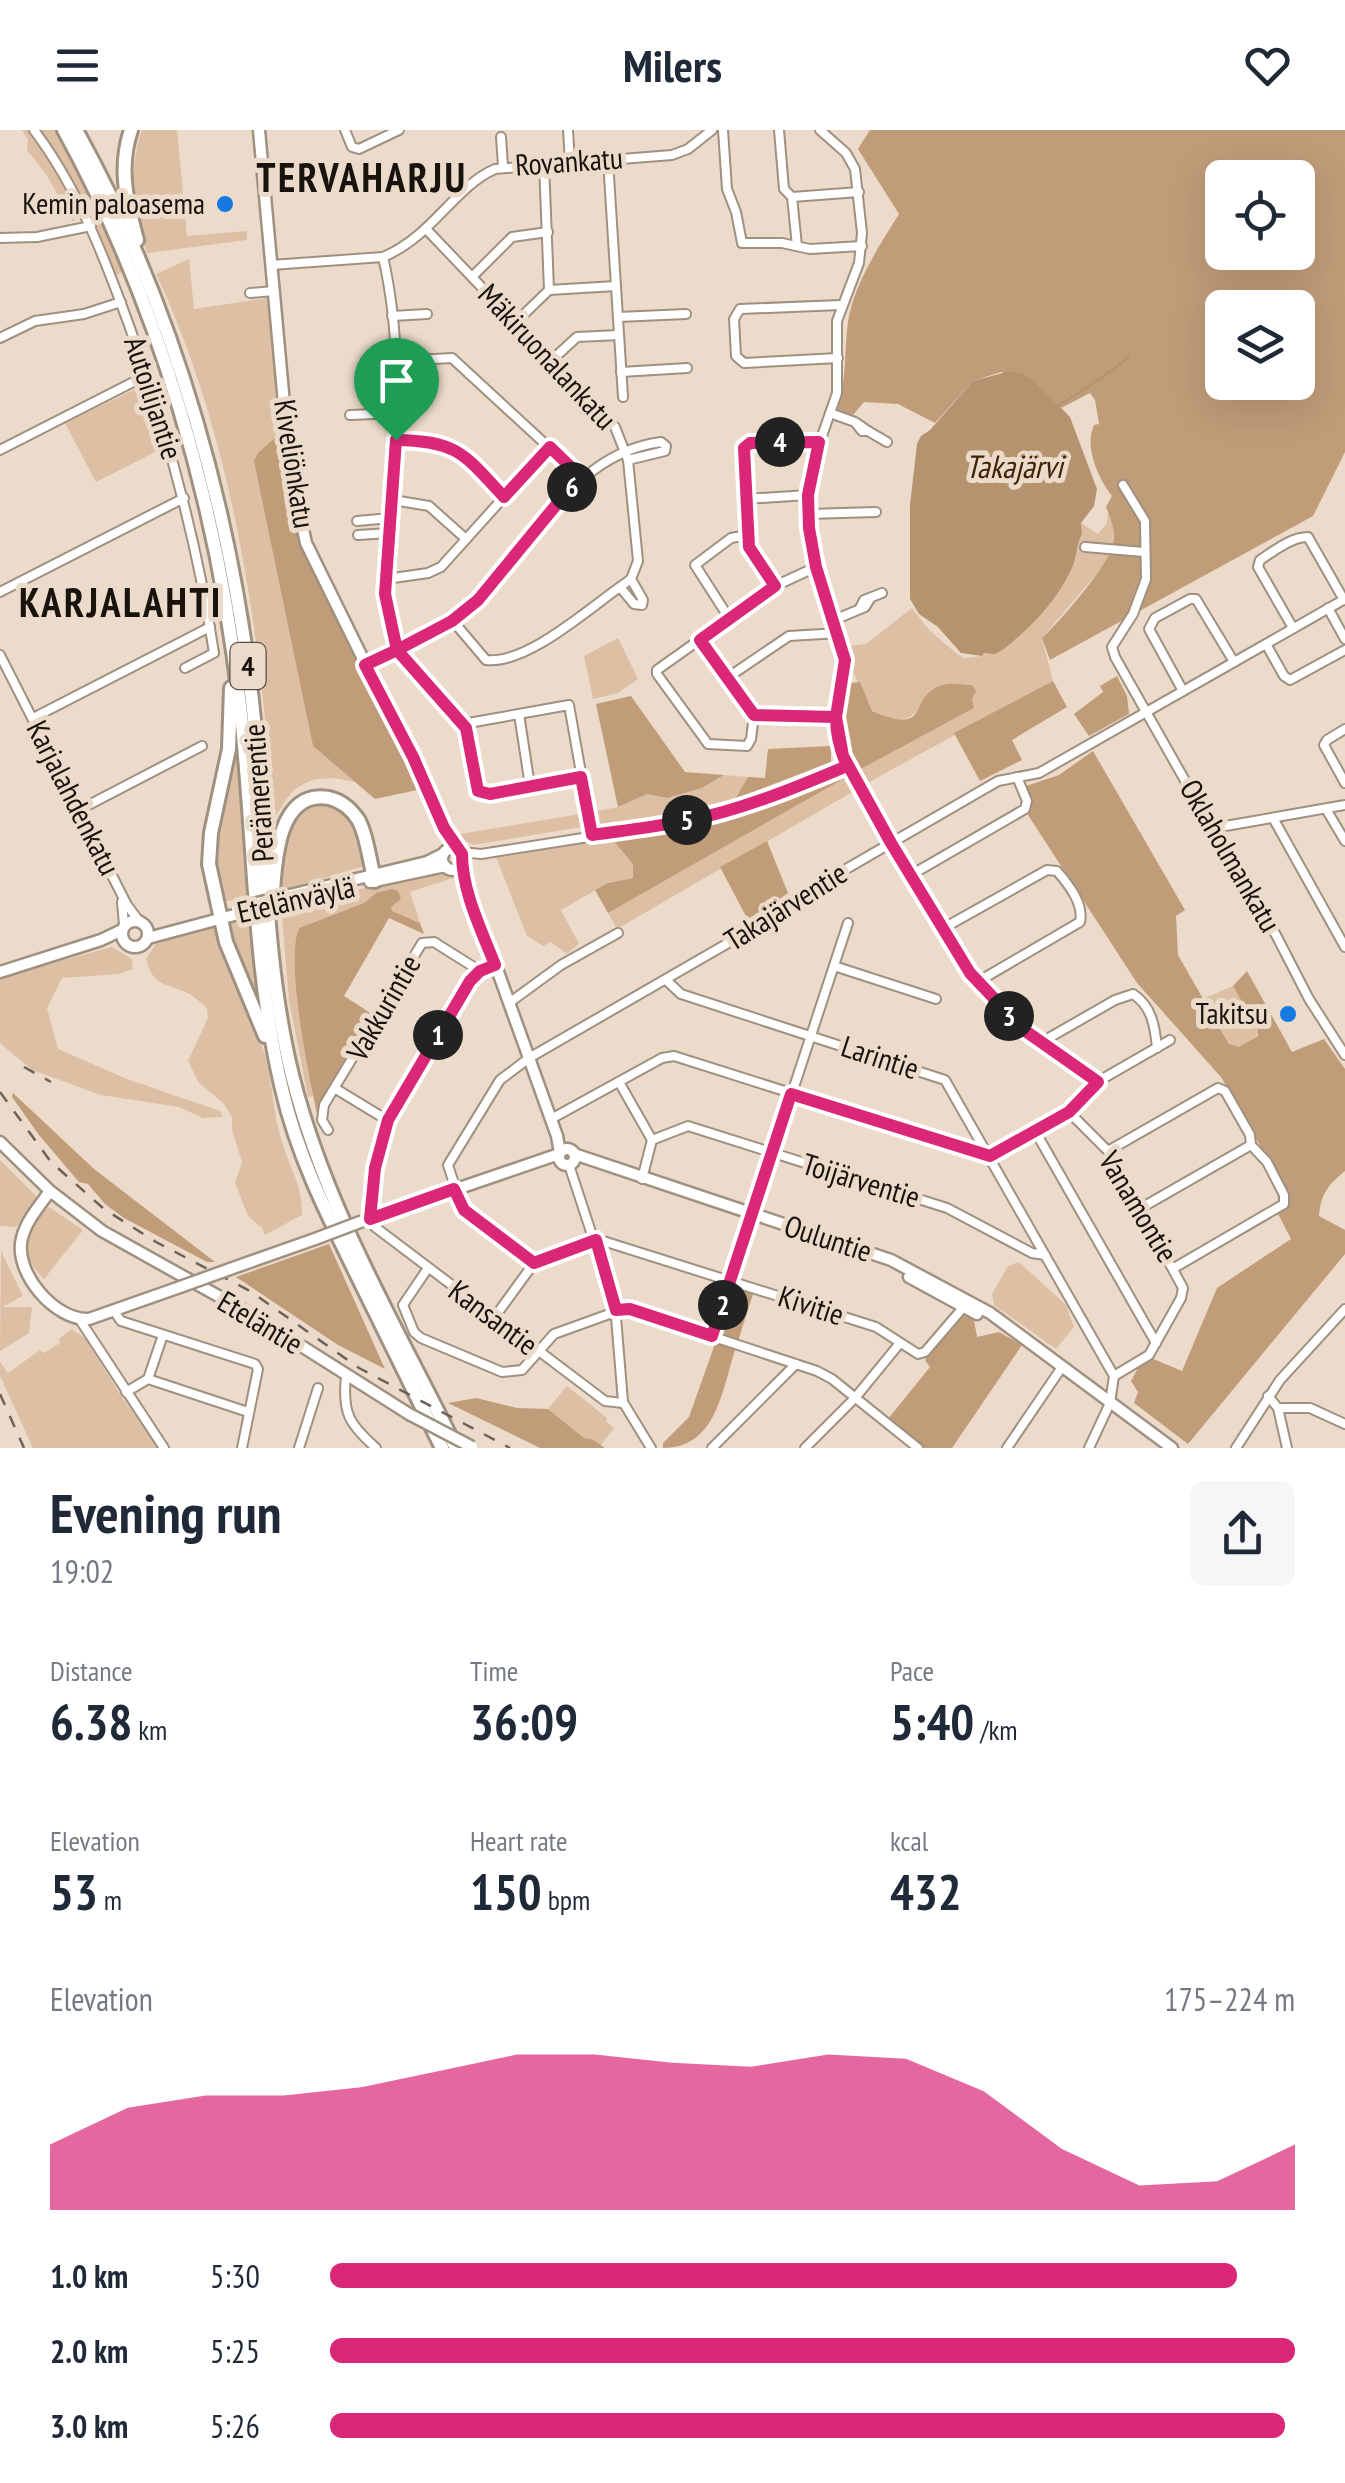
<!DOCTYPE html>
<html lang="en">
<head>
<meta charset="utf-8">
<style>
	:root { --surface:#fff; --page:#f6f6f7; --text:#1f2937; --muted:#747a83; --accent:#db2777 }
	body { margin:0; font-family:"PT Sans Narrow",sans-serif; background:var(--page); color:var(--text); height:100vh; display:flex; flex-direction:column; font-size:38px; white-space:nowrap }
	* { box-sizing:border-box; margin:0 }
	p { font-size:32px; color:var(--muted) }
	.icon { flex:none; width:55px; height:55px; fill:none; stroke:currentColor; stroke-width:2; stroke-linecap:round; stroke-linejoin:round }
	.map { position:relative; height:1318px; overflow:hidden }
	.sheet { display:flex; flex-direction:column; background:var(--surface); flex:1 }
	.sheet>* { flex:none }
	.fabs { position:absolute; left:1205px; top:30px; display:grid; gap:20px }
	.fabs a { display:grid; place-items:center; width:110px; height:110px; border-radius:15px; background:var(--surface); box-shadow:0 10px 40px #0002; font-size:50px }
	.pin { position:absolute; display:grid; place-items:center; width:85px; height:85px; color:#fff; margin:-102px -42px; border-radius:50% 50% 50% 0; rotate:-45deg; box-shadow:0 0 10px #0007 }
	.pin .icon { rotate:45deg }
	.km { position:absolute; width:50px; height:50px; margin:-25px; border-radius:50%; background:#222; color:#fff; font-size:28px; line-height:50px; text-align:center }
	.round { display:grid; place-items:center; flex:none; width:105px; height:105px; border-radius:15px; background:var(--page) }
	.overview { display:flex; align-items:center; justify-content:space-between; height:170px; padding:0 50px }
	h1 { font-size:55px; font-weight:800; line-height:75px }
	.figures { display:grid; grid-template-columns:repeat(3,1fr); gap:15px; height:170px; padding:10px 50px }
	.figures div { display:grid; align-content:center }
	.figures b { font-size:50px; font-weight:800 }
	.figures small { font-size:28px; font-weight:400 }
	.figures p { font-size:28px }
	.chart { height:280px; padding:20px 50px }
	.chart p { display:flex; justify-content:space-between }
	.chart svg { width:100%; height:180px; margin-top:10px; fill:var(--accent); opacity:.7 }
	ul { padding:0 50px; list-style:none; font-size:32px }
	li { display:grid; grid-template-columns:160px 120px 1fr; align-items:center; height:75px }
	li i { height:25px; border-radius:12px; background:var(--accent) }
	header { display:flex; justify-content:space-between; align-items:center; height:130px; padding:0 50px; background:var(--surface); font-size:45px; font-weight:800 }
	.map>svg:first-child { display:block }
</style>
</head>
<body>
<header><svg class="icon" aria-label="menu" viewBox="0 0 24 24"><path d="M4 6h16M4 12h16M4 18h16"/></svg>Milers<svg class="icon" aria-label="heart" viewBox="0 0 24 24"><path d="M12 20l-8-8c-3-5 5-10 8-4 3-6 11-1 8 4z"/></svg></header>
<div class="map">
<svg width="1345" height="1318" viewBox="0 0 1345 1318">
	<rect width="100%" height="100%" fill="#ecdbca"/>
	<g fill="#ddc0a4">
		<path d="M22 0H28C50 25 64 54 79 84L73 92 46 44 27 20 28 10Z"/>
		<polygon points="40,0 58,0 124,141 115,146 78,60"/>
		<path d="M142 0H177L187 106 247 101V110L147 123C135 80 127 43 142 0Z"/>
		<path d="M189 129 194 179 268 168 280 303 258 323 255 332 313 616 355 652C329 646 306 645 287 668 282 675 279 682 274 688 260 505 235 312 156 144Z"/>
		<polygon points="142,256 163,318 96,352 65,293"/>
		<path d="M1108 382 1114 393 1113 415 1105 434 1042 508 1053 551 864 655 857 641 973 578 928 564C912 595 902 593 872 581L849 534 848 516 866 514 912 478 929 500 956 523 964 528 982 526 984 522C1009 516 1012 512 1029 495 1063 461 1074 440 1081 393L1098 404 1107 393Z"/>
		<polygon points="618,508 638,549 618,563 593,569 584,526"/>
		<polygon points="234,577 249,770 221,771 213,736"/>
		<polygon points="724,645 748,647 735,669 659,686 594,695 592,682 618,677 647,663 669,668 702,658"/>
		<polygon points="845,648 854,661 617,799 608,783"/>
		<polygon points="332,672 353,689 368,735 276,762 287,696 308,674"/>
		<polygon points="586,683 588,696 473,715 454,705"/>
		<polygon points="610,707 633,734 633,748 608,753 561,780 579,814 567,824 551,812 543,816 527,806 496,727"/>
		<polygon points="438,741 453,748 410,762 420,793 392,781 376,763 364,773 299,798 297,859 313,966 308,967 289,870 281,777"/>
		<polygon points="250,784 264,895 234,826 227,789"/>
		<path d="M213 794 218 799C230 844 254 885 266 929 273 957 273 985 282 1012 290 1038 303 1057 302 1085L265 1105 262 1098 248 1086 235 1053 242 1032 232 1000V987L224 974 199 953 188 931 208 888 207 878C201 873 194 866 187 863 165 852 154 858 146 829L162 805Z"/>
		<polygon points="112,817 132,829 133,839 119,844 62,848 47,878 58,919 127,949 220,981 223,987 203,988 179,977 101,965 32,940 0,913 0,847"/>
		<polygon points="1233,856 1259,900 1257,906 1239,918 1229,914 1205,868"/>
		<polygon points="0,1030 36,1066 35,1073 16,1097 0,1096"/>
		<path d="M49 1077 83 1100 44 1149C19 1124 20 1100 49 1077Z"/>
		<polygon points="1,1121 23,1166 2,1177 32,1177 29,1203 0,1221"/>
		<polygon points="1019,1132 1066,1175 1074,1197 1056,1219 994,1175 992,1164 1008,1136"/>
		<polygon points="71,1199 85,1208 123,1269 160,1318 33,1318 0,1246 0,1232 8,1243 40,1220 44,1223 60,1213 59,1209"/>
		<polygon points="567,1256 607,1288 606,1291 614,1298 600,1316 592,1309 584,1308 548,1279"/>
	</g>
	<g fill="#c09c78" fill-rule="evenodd">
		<path d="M870 0H1345V322L1313 386 1050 530 1042 508C1059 493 1109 435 1113 414 1116 400 1111 390 1106 377L1112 366C1098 348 1084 317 1094 295L1099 294 1095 270 1090 263 1061 278 1038 254 1001 242 973 251 935 293 898 274 864 272 853 285 837 280C847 251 844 222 848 192 853 156 880 114 899 84L858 19ZM1222 48H1298V122H1222ZM1222 178H1298V252H1222Z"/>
		<polygon points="280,303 292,381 303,420 422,659 375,669 313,616 254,331 258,323"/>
		<polygon points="1117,546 1127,566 1129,584 1089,606 1074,584 1103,562 1100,556"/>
		<polygon points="1053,551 1067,577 1012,610 1022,630 980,651 954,603"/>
		<path d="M860 552 872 581C932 606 907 570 939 556 948 552 963 555 972 555L976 561 972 569 974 578 857 641 843 592 850 553Z"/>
		<polygon points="631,566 685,642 724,645 702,658 668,668 647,664 618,677 596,574"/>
		<polygon points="831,616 831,632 735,669 748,647 765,648 768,619"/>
		<path d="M1093 621 1185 780 1176 786 1178 825 1229 914 1239 917 1258 906V900L1233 856 1247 841 1292 922 1324 909 1345 939V1041C1328 1055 1321 1063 1319 1086L1345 1100V1124L1188 1314 1134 1273 1138 1262 1131 1251 1138 1238 1151 1228 1182 1241 1217 1158 1291 1109 1277 1082 1288 1076 1289 1067 1221 947 1137 853 1028 685 1031 667 1026 656 1059 645Z"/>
		<path d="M834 647 845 648 608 783 595 760 608 753 633 748V734L610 707C689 697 762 680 834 647Z"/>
		<polygon points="767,711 788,763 749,792 720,737"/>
		<path d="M392 759 398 761 401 769 391 777 392 781 420 793 424 804 389 788 344 866 375 886 317 984C309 945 285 832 299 798L364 773 376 763Z"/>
		<polygon points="13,963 94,1039 215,1132 207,1132 124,1088 105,1074 88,1054 79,1052 39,1005 12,967"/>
		<polygon points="329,1114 385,1239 338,1215 236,1147"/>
		<polygon points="734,1154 754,1161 738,1211 723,1206 720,1199"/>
		<polygon points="964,1184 974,1190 977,1207 999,1202 1022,1215 952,1318 924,1318 888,1289 930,1237 925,1230"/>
		<path d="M716 1211 736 1217C722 1259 717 1318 663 1318V1313L689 1287Z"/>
		<polygon points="476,1268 517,1278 548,1279 584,1308 592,1309 605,1318 540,1318 448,1273"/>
	</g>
	<path fill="#b6936f" d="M1010 241 1023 244 1038 254 1070 287 1097 359 1094 376 1081 393 1082 404C1076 414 1077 430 1070 442 1055 473 1031 497 1004 519L995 524 984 523 982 526 961 523 938 497 919 484 910 469V375L917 314 921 306 930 300 973 251Z"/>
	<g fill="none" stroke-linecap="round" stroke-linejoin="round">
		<g stroke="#b6936f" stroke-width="2.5">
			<polyline points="1096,252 1129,227"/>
			<polyline points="1057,276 1093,254"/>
		</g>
		<defs>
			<g id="minor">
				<path d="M34 0C79 60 105 129 130 198 168 304 197 411 214 523L185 538"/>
				<polyline points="345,0 352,17 359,19 399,0"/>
				<polyline points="568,0 570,32"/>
				<polyline points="723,0 727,59 736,82 742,113 782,113 810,119 862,116"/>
				<polyline points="779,0 784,59 792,67 797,116"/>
				<polyline points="820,0 846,23 855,39 862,103 859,133 837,191 837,263 815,326 808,365 809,399 816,437 845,530 837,587 839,615 847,636 891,713 970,843 1023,900 1097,952"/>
				<polyline points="501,7 503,36"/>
				<polyline points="608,30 623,267"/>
				<polyline points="544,33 549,160"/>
				<polyline points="792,67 859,62"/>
				<path d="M427 100 615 297 628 330 638 431 631 449 620 457C587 480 526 535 486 530L453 491"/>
				<polyline points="0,108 37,107 91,96"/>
				<path d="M383 127C400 200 398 277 394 351 391 404 372 468 397 519 404 533 449 583 463 594"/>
				<path d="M271 135 383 127C433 106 454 57 495 39L672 25 688 19 712 0"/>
				<polyline points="473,146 512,107 548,102"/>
				<polyline points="250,163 274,161"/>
				<polyline points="392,186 427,184"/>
				<polyline points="618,187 686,184"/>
				<polyline points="516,192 549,160 616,156"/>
				<polyline points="0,208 35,191 84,184 121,172"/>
				<polyline points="838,228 744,233 736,226 734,189 740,179 841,175"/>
				<polyline points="553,229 577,207 619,205"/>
				<polyline points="397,231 452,228 580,346"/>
				<polyline points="621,242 687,238"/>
				<polyline points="830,283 855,292 862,301 868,301 855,292"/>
				<polyline points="350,285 396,283"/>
				<polyline points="868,301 887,312"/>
				<path d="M396 311C457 310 465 325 504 367"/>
				<polyline points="0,320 147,245"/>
				<polyline points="1123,355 1145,391 1146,449 1133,484 1112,517 1115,527 1234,737 1276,805 1309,869 1345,925"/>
				<polyline points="745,369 808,365"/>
				<polyline points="393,370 429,376 466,409"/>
				<polyline points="808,384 876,382"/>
				<polyline points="357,391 391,388"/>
				<polyline points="358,405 390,403"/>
				<polyline points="1085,417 1144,422"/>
				<polyline points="386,449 428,443 441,437 549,317"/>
				<polyline points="775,456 748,415 744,318 750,313 819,312"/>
				<polyline points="620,457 634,474 642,475 643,470 631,449"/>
				<polyline points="0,462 184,368"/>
				<polyline points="860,478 864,470 882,463"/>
				<polyline points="1328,478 1345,509"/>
				<polyline points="729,488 695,435 731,408 747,405"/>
				<polyline points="834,490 865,477 870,469"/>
				<path d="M1293 498 1258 437 1260 430C1274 421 1291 407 1308 407L1344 470"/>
				<polyline points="700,510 754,585 837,587"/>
				<polyline points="1266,514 1284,546 1290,550 1345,520"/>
				<polyline points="0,525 127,775 139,791"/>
				<path d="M365 535 453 491 471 477C534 420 568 324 661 312L666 316 665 321 628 330"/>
				<polyline points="727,548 789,506 839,503"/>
				<polyline points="1183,561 1149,499 1155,488 1190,469 1196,469 1234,532"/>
				<polyline points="519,584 530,656"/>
				<polyline points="754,585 751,609 747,616 708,614 657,544 657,540 775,456 816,437"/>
				<polyline points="33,588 210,497"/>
				<polyline points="463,594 569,575 592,705"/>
				<polyline points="463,594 476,657 481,663 581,647"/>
				<polyline points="1345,599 1327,610 1324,615 1345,653"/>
				<polyline points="1326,679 1345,711"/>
				<polyline points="79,680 202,616"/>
				<polyline points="1273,688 1345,817"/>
				<polyline points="1214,698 1345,675"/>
				<polyline points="461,722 481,724 665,695 720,683 776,665 847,636"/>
				<polyline points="911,745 1025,679 1027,671 1017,647"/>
				<polyline points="122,772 124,795"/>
				<path d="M942 799 1047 740 1057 741C1069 755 1084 774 1080 792L979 851"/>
				<polyline points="495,835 480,841 470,851 387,990 369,1079 375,1097 605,1271 623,1273"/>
				<polyline points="834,836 936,869"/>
				<polyline points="666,850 681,864 945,950 1114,1246"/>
				<polyline points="509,873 561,835 618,803"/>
				<path d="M1040 913 1115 870 1133 864C1152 876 1155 897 1157 918"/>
				<polyline points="619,952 652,1010"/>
				<polyline points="336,959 387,990"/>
				<polyline points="1069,982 1108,1021 1183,1158 1181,1168 1149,1225 1114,1246"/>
				<polyline points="551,989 662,928 674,926 990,1026 1069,982 1097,952 1170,910"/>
				<polyline points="328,1000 322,990 324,975 422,813 434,812 480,841"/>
				<polyline points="1035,1001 1156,1213"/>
				<polyline points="652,1010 688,996 947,1078 1032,1123 1045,1125"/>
				<polyline points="1108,1021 1218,958 1225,961 1250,1005 1251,1015 1267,1032 1284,1065 1284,1074 1174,1138"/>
				<polyline points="569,1035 615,1175 623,1272 651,1318"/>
				<polyline points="642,1049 652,1010"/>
				<polyline points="1141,1078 1251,1015"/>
				<polyline points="534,1133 462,1078 448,1035 500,950 529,928 749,801 803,764 998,651 1039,643 1345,469"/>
				<polyline points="428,1138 403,1175 414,1202 421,1208 502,1242 522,1240 554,1204 626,1178 817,1241 832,1249 918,1318"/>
				<polyline points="114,1181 121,1191 255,1234 258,1239 242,1318"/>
				<polyline points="78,1187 164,1318"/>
				<polyline points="494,1188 534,1133 600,1110 876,1197 918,1224 925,1222 967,1173"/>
				<polyline points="712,1206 848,793"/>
				<path d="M346 1246C342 1283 349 1294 376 1318"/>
				<polyline points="148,1249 163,1205"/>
				<polyline points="126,1262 148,1249 248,1282"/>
				<polyline points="1268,1266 1278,1278 1287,1318"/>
				<polyline points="1278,1278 1310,1278 1345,1294"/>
				<polyline points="299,1318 318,1258"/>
				<polyline points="712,1318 796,1234"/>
				<polyline points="805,1318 855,1268 900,1213"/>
				<polyline points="1007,1318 1062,1237"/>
				<polyline points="1089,1318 1110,1273 1114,1246"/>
				<polyline points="1236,1318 1280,1250 1345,1179"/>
			</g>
			<g id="major">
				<polyline points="259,0 290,339 306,413 456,718"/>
				<circle cx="453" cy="729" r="11"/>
				<polyline points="460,736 557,1006 560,1023"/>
				<polyline points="370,752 445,736"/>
				<polyline points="290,765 427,732 443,724"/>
				<circle cx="135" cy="804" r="13"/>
				<polyline points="148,808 238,784"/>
				<polyline points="0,842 101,810 122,800"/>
				<polyline points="0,1012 50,1061 102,1101 254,1186 409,1284"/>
				<circle cx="567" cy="1027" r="8"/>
				<polyline points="574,1024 891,1130 990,1183 1172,1318"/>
				<path d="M50 1061C40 1075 26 1091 22 1108 13 1142 55 1191 89 1189L180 1157"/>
				<polyline points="360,1092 559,1024"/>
				<polyline points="230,1139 315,1109"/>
				<polyline points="909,1147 977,1184"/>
			</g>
			<g id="highway">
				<path d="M64 0C160 176 218 377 240 576 255 704 252 833 282 959 297 1024 326 1082 355 1141 384 1200 413 1259 442 1318"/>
				<path d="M76 0C177 182 235 392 255 599 266 714 264 831 292 945 325 1078 396 1196 456 1318"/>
				<path d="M131 0C118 38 127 73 137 110"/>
				<polyline points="231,558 229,619 211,703 209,734 226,812 265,906"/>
				<path d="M273 762C275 729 279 659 329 668 342 671 352 680 359 691 368 709 369 731 375 751"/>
			</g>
		</defs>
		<use href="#minor" stroke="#a09080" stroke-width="12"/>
		<use href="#major" stroke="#a09080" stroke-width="15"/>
		<use href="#highway" stroke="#a09080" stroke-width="18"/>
		<use href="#minor" stroke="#fff" stroke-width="8"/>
		<use href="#major" stroke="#fff" stroke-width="10"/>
		<use href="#highway" stroke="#fff" stroke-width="12"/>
		<g stroke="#6c6258" stroke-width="2.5" stroke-dasharray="12 12" stroke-linecap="butt">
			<polyline points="24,937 51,952"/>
			<polyline points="0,962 51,1032 104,1079 156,1112 250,1161 359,1238 510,1318"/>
			<polyline points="0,1264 24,1318"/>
		</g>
		<defs>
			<g id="major-bridge">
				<polyline points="237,778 290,765"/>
				<polyline points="315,1109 360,1092"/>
				<polyline points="180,1157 230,1139"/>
				<polyline points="409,1284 472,1317"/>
			</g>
		</defs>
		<use href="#major-bridge" stroke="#a09080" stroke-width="15" stroke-linecap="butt"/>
		<use href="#major-bridge" stroke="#fff" stroke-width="10"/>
	</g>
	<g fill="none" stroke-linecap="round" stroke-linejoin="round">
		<defs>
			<path id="route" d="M396 310 385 464 397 520 365 535 413 627 444 698 462 724C462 761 481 799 495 835L480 841 470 851 388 990 375 1038 370 1089 454 1059 464 1080 534 1133 596 1110 616 1180 630 1179 712 1206 791 964 990 1026 1069 982 1098 952 1024 900 970 843 891 713 843 626 836 587 845 530 816 437 809 398 808 365 819 312 750 313 744 318 749 417 775 456 700 510 754 585 836 587C836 604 840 620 847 636 806 653 766 670 723 682 680 694 636 699 592 705L581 647 490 664 478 661 466 598 397 520 452 491 478 470 580 346 550 317 504 367C464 324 458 311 396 310"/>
		</defs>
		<use href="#route" stroke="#fff" stroke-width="20"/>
		<use href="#route" stroke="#db2777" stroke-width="12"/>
	</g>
	<g fill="#1679e1" stroke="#ecdbca" stroke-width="4">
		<circle cx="225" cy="74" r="10"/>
		<circle cx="1288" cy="884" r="10"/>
	</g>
	<g text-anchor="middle" stroke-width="10" stroke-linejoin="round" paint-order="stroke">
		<rect fill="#ecdbca" stroke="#584f46" stroke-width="2.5" x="230.5" y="513" width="35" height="46" rx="8"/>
		<g font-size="28" font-weight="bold" fill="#18130d">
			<text x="248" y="546">4</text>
		</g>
		<g font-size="30" fill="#18130d" stroke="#ecdbca">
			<text transform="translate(569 32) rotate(-4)" y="10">Rovankatu</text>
			<text transform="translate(547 227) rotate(47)" y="10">Mäkiruonalankatu</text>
			<text transform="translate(153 268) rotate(72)" y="10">Autoilijantie</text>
			<text transform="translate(294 334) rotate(81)" y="10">Kiveliönkatu</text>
			<text transform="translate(259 663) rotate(-94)" y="10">Perämerentie</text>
			<text transform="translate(73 668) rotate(63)" y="10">Karjalahdenkatu</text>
			<text transform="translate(1230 726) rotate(60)" y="10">Oklaholmankatu</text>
			<text transform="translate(296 770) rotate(-13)" y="10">Etelänväylä</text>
			<text transform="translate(786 777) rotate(-32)" y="10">Takajärventie</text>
			<text transform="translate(384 878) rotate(-60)" y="10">Vakkurintie</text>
			<text transform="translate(880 928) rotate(18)" y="10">Larintie</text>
			<text transform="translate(861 1051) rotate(17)" y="10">Toijärventie</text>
			<text transform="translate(1138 1077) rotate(59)" y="10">Vanamontie</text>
			<text transform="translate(828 1109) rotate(18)" y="10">Ouluntie</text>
			<text transform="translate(811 1176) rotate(18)" y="10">Kivitie</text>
			<text transform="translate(493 1188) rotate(37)" y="10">Kansantie</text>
			<text transform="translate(260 1193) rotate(31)" y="10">Eteläntie</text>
		</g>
		<g font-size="30" fill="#18130d" stroke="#ecdbca" text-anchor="end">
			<text x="205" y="84">Kemin paloasema</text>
			<text x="1268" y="894">Takitsu</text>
		</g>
		<g font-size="32" font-style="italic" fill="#3d2405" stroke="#ecdbca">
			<text x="1014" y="348">Takajärvi</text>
		</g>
		<g font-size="40" font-weight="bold" letter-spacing="2.5" fill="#18130d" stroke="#ecdbca">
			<text x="362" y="62">TERVAHARJU</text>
			<text x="121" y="487">KARJALAHTI</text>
		</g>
	</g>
</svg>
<div class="fabs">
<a><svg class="icon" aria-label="locate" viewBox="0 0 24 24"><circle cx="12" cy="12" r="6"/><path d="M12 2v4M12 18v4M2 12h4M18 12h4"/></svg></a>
<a><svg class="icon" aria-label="layers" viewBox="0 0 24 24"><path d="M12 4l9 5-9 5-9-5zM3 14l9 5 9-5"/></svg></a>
</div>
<div class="pin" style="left:396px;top:310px;background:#1e9e55"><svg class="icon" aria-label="arrive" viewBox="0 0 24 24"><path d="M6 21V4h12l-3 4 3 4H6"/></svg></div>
<b class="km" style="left:438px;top:905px">1</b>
<b class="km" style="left:723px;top:1175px">2</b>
<b class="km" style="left:1009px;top:886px">3</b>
<b class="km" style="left:780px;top:312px">4</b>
<b class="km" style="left:687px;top:690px">5</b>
<b class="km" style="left:572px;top:357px">6</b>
</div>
<section class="sheet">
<div class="overview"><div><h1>Evening run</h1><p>19:02</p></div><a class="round"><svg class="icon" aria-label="share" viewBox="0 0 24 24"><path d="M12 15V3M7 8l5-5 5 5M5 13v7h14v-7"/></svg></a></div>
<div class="figures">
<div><p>Distance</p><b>6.38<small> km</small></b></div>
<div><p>Time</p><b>36:09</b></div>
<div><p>Pace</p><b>5:40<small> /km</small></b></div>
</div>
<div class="figures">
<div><p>Elevation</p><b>53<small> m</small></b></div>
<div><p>Heart rate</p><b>150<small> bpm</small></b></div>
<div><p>kcal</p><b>432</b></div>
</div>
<div class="chart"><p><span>Elevation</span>175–224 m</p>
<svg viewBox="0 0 160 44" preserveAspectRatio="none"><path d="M0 44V28L10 19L20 16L30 16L40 14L50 10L60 6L70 6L80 8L90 9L100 6L110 7L120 15L130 29L140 38L150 37L160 28V44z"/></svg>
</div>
<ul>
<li><b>1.0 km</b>5:30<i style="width:94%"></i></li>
<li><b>2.0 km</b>5:25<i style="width:100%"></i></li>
<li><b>3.0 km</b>5:26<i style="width:99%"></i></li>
</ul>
</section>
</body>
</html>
